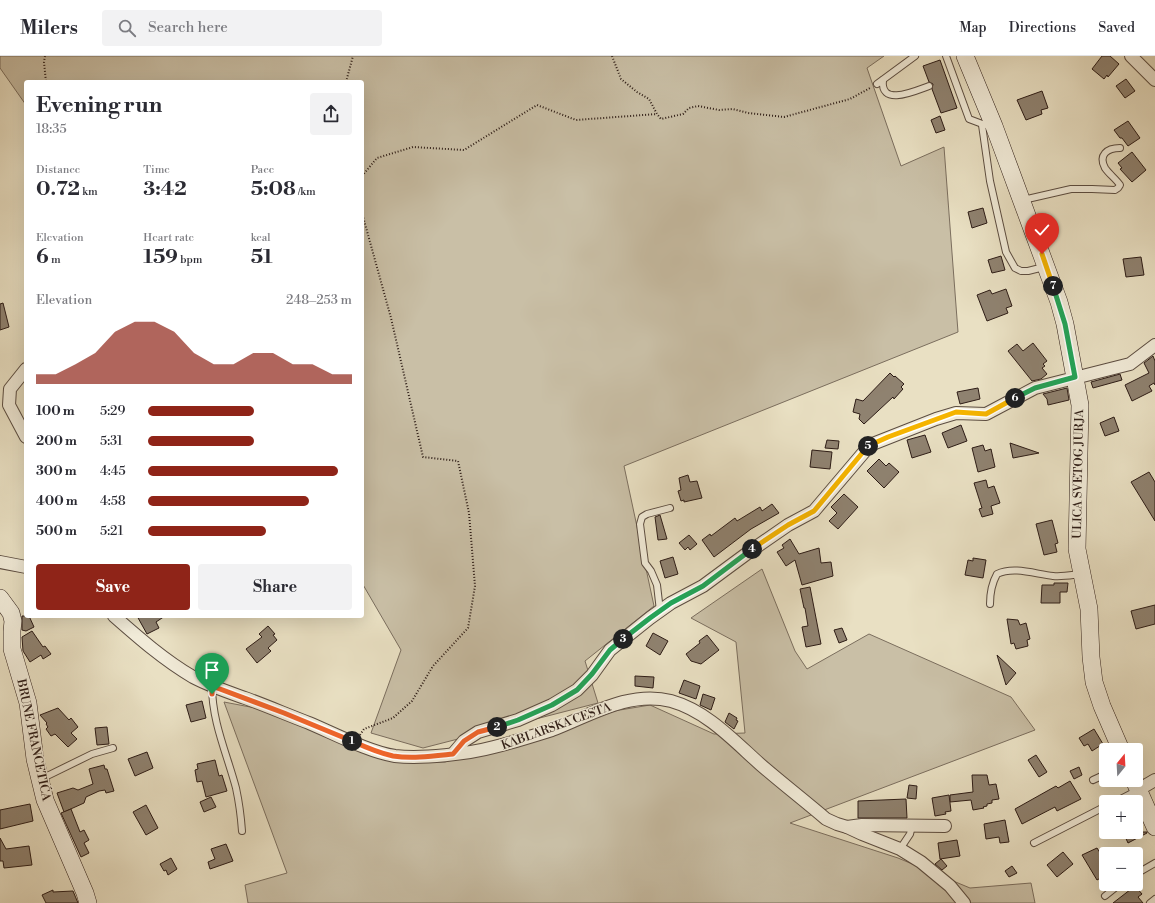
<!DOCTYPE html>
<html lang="en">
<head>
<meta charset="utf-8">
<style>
	:root { --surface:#fff; --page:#f2f2f3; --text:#2b2b33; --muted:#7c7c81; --line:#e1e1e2; --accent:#8f2418 }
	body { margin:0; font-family:"Libre Bodoni",serif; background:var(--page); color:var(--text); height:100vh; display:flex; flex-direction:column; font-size:15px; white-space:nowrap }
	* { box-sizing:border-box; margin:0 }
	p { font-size:13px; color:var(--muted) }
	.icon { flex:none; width:22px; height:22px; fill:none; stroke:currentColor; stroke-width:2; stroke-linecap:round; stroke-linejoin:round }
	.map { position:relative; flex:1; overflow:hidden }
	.sheet { position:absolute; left:24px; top:24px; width:340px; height:538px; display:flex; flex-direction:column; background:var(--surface); border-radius:4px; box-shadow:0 4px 16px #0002 }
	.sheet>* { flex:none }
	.needle { width:26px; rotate:18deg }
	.tools { position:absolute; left:1099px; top:687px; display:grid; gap:8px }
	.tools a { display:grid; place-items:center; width:44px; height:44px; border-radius:4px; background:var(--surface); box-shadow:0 4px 16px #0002; font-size:20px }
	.pin { position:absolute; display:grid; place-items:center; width:34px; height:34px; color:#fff; margin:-41px -17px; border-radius:50% 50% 50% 0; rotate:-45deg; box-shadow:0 0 4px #0007 }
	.pin .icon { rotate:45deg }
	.km { position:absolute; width:20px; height:20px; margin:-10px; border-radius:50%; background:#222; color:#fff; font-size:11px; line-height:20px; text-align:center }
	.round { display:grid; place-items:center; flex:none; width:42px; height:42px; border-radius:4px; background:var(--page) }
	.summary { display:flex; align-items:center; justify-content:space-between; height:68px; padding:0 12px }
	h1 { font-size:22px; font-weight:700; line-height:30px }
	.metrics { display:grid; grid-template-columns:repeat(3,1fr); gap:6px; height:68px; padding:4px 12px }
	.metrics div { display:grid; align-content:center }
	.metrics b { font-size:20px; font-weight:700 }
	.metrics small { font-size:11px; font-weight:400 }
	.metrics p { font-size:11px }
	.chart { height:112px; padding:8px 12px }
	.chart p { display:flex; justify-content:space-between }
	.chart svg { width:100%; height:72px; margin-top:4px; fill:var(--accent); opacity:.7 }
	.action { display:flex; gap:8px; margin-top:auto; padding:8px 12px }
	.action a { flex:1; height:46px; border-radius:4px; background:var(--accent); color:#fff; font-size:16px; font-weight:700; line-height:46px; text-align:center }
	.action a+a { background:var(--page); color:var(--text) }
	ul { padding:0 12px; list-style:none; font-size:13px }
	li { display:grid; grid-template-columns:64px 48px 1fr; align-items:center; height:30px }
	li i { height:10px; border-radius:5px; background:var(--accent) }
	header { display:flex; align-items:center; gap:24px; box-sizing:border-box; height:56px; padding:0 20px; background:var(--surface); border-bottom:1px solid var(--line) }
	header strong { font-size:19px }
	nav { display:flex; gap:22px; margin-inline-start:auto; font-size:14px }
	.search { width:280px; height:36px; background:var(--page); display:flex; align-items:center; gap:10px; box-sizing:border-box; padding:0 14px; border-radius:4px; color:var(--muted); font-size:15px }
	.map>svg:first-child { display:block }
</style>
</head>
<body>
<header>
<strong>Milers</strong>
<div class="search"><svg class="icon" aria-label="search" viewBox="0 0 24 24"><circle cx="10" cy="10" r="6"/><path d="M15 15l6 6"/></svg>Search here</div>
<nav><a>Map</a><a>Directions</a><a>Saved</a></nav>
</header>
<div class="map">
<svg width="1155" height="847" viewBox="0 0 1155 847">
	<rect width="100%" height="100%" fill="#e9e0c3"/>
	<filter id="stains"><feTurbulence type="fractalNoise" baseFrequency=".005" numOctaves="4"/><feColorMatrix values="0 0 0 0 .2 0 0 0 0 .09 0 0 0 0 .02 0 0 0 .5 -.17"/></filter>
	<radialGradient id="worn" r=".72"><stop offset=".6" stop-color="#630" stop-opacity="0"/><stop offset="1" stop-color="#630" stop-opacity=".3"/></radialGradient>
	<g fill="#c9bfa6" stroke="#7b6e5e">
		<polygon points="0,0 884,0 867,12 901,110 944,91 958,276 624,410 654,550 585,605 598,647 423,692 371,677 401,594 362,527 362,26 26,26 26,49 0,12"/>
		<polygon points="762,513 795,595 807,613 869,578 1011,641 1035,674 790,767 898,802 970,832 1031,827 1035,847 248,847 245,829 287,817 224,646 271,655 396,706 445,706 602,657 650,649 714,678 745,677 736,586 691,562"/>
	</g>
	<g fill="#8f8270" stroke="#2d1c16">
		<polygon points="1102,0 1110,0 1119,8 1108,21 1107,19 1104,23 1092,13"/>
		<polygon points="940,4 957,52 941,57 932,33 933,28 929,26 923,10"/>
		<polygon points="1126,23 1135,35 1125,42 1116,30"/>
		<polygon points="1042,35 1048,52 1041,54 1042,58 1026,64 1017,44"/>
		<polygon points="940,60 945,74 936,77 931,64"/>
		<polygon points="1128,65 1140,82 1128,90 1122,82 1120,82 1114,74"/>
		<polygon points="1132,96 1146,114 1132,126 1120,113 1122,112 1118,107"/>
		<polygon points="983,152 987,167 972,172 968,156"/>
		<polygon points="1001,200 1005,214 992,217 988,204"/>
		<polygon points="1141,201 1144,219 1126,221 1123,203"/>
		<polygon points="1006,233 1012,250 1006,252 1008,257 987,265 977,239 990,234 992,238"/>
		<polygon points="3,247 9,271 0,274 0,248"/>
		<polygon points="1033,287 1047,305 1043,308 1045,310 1042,312 1047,318 1041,323 1032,325 1008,295 1017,288 1023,295"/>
		<polygon points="1153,300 1155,305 1155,329 1154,327 1149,330 1152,335 1132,345 1125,329 1149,317 1144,307"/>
		<polygon points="890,317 894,321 895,320 904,328 901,331 903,333 894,343 893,341 864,368 859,363 860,358 853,356 856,343 863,345"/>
		<polygon points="1120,318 1122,324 1093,332 1091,326"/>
		<polygon points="978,332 980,343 960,348 957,336"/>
		<polygon points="1067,332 1069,344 1048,349 1047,343 1043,338"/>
		<polygon points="1114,361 1119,375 1105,380 1100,367"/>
		<polygon points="961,369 967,385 948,392 942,377"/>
		<polygon points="925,379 931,396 912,402 907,384"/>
		<polygon points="827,384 839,385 838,393 825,392"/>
		<polygon points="1010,387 1039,397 1013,402"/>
		<polygon points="983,389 985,395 991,393 995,411 978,416 972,392"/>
		<polygon points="812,394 832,396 830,413 810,411"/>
		<polygon points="879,403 886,410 889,407 899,416 884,432 867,415"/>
		<polygon points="1149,416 1155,426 1155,465 1131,426"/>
		<polygon points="688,419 690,426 697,425 702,442 684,446 684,444 681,445 678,435 681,434 679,422"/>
		<polygon points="986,424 988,432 994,430 1000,447 991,450 993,458 982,461 979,453 982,452 974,427"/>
		<polygon points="844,438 858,451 838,473 829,465 837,457 831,451"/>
		<polygon points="772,448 779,457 751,473 714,501 702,484 710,478 711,480 735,462 737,465 760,451 762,455"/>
		<polygon points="660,459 667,483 658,484 655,461"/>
		<polygon points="1052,464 1058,487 1055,488 1057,496 1044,499 1036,468"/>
		<polygon points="689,479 697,488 690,494 688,491 685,494 679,487"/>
		<polygon points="790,483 799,498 819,492 821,507 831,506 833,520 802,529 795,504 786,510 777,496 784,492 782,489"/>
		<polygon points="673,501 678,518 665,522 660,505"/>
		<polygon points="973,502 986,504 983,522 965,519 968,504 973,505"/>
		<polygon points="1054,527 1068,527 1067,536 1060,536 1060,547 1041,547 1042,529 1054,529"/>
		<polygon points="810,531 821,588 806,591 802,571 808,570 805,552 804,552 800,533"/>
		<polygon points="1155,549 1155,568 1136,573 1131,555"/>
		<polygon points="22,560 29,560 34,571 26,575 22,574"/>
		<polygon points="137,560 165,560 156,566 159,572 147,578"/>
		<polygon points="1007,563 1018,564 1020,569 1026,567 1030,583 1027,584 1028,590 1016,593 1014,587 1011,588"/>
		<polygon points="268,570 275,578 273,579 277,584 268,592 271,595 257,607 246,593 262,581 259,578"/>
		<polygon points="842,572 847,584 839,587 834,574"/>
		<polygon points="32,575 43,591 45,590 51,598 43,603 41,599 30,606 23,595 22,581"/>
		<polygon points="653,577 668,585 660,599 646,590"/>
		<polygon points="707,579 719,594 701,608 691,605 686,598 700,587 699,585"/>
		<polygon points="997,599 1016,617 1006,629"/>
		<polygon points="635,620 654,621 653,632 635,630"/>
		<polygon points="684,624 700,630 696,643 679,637"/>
		<polygon points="703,638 715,642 711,654 700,649"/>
		<polygon points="202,645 206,662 191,666 186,649"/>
		<polygon points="58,652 69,664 71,662 78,671 71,677 77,683 68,691 55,678 51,680 46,673 48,671 46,668 47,667 40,659"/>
		<polygon points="729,657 737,662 736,664 738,665 734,673 725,666"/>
		<polygon points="107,671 109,688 97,689 95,672"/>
		<polygon points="1094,673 1103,688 1092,695 1088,688 1084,690 1079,682"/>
		<polygon points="147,696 153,712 135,720 128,703"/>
		<polygon points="1036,699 1047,716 1039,721 1028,704"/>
		<polygon points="215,704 219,720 222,719 227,735 206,741 202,725 197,726 195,714 198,713 197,708"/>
		<polygon points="104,709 105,713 107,713 114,735 106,737 105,734 99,735 86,741 84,747 64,756 57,737 73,732 78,734 93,728 89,713"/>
		<polygon points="1079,711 1082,719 1074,723 1070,715"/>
		<polygon points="972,719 987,719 989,729 996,728 999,743 992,744 992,747 987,748 987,750 983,751 984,752 973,754 971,744 950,746 950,739 973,736"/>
		<polygon points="1070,725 1081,743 1057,755 1055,751 1022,768 1015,753 1056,730 1058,732"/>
		<polygon points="909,729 917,730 916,743 907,742"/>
		<polygon points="949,739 951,755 945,756 946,758 935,760 932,742"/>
		<polygon points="211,741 216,751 204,756 200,746"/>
		<polygon points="906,743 907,762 858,762 858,745"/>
		<polygon points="30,748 33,765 0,773 0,754"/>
		<polygon points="146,749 158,772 146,779 133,756"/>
		<polygon points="71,753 80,776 84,774 89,784 84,787 89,797 81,801 61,757"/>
		<polygon points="1005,764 1009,786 1000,787 999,781 986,783 984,768"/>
		<polygon points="1123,776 1147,776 1147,777 1128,787"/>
		<polygon points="0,782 6,793 29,790 32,809 4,812 3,805 0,805"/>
		<polygon points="957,784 960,800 940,803 938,787"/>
		<polygon points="226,788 233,805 210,813 208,806 215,803 211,793"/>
		<polygon points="1097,792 1106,806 1106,819 1097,824 1082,799"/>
		<polygon points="1063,796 1073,808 1057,821 1047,809"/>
		<polygon points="171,802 177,813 168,819 166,814 164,815 160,808"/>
		<polygon points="941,803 947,810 942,814 935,808"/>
		<polygon points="1012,810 1017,817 1009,821 1005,815"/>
		<polygon points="1135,830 1142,838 1138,841 1143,847 1113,847"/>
		<polygon points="53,834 53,836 73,835 78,847 46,847 42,839"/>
	</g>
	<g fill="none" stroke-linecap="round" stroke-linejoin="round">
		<defs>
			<g id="lane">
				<polyline points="946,0 969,63 985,69"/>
				<path d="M883 24C880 51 915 35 929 30"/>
				<polyline points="877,28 915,0"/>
				<polyline points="982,69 990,125 1006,196 1015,212 1021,215 1028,215 1044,211"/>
				<path d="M1023 144 1071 133H1092L1115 134 1118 132 1120 129C1116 123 1109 118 1105 112 1098 99 1107 92 1120 92"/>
				<path d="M990 548C990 537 992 527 997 518 1014 510 1035 518 1053 520 1062 521 1072 519 1081 518"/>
				<polyline points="660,555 657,529 651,515 645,507 640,468 642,461 647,458 670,452"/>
				<path d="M212 630C212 666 227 698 236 732 239 746 241 761 242 775"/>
				<polyline points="41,723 92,698 113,692"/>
				<polyline points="1093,724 1106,718"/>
				<polyline points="1115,746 1138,734"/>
				<polyline points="1034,787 1106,750"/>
				<polyline points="900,793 910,778 912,770"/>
				<polyline points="1136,818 1155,807"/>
				<polyline points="1105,840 1120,828"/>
				<polyline points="1150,847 1155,843"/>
			</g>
			<g id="street">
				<polyline points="1131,0 1155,24"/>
				<polyline points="26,313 10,333 9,349 26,381"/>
				<polyline points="0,506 26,511"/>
				<path d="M114 560C139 582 164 604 193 621 210 630 228 636 245 642 267 650 288 659 309 667 333 677 369 696 395 700 422 703 468 698 494 691 514 686 533 680 552 674 589 660 629 634 671 645 707 655 734 685 761 709 783 728 805 745 826 763L837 768 847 771 862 778 900 793 921 806 950 830 964 847"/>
				<polyline points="453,698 464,685 478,676 518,664 552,649 577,634 592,619 610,594 650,562 671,547 703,530 749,496 788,469 814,455 870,389 936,363 956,357 986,358 1035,332 1130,308 1155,289"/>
				<polyline points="1138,734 1155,724"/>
				<polyline points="847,771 862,769 945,770"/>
			</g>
			<g id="secondary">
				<polyline points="965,0 994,70 1059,246 1065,268 1080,349 1077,493 1089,553 1091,601 1094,626 1102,650 1121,694"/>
				<polyline points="0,542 11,557 13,565 12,575 12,593 28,647 35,703 45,744 85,837 88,847"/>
				<polyline points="1134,724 1155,771"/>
			</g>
		</defs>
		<use href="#lane" stroke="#5c4d41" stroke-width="8"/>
		<use href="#street" stroke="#5c4d41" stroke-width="14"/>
		<use href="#secondary" stroke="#2d1c16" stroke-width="18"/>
		<g stroke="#2d1c16" stroke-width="2" stroke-dasharray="1 2" stroke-linecap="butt">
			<polyline points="45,0 44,6 46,26"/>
			<polyline points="612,0 621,23 637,36 649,43 657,58 661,63 683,58 689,52 698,50 719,54 733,53 748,57 784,61 850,43 870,32"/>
			<polyline points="346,26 353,0"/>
			<polyline points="362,120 377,102 413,91 464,94 537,49 576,64 657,58"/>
			<polyline points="360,679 364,673 393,662 412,645 433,610 468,572 475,530 469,457 458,405 423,401 391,262 362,157"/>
		</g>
		<use href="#lane" stroke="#f1ebd8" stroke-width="6"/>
		<use href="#street" stroke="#f1ebd8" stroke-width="12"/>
		<use href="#secondary" stroke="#f1ebd8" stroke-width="17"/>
	</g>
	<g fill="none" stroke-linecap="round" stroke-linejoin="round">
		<defs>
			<polyline id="split-1" points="212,638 212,630 284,657 352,685"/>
			<path id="split-2" d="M352 685C365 691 379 697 393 700 413 703 434 700 453 698L464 685 478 676 497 671"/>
			<polyline id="split-3" points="497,671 518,664 552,649 577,634 592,618 610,594 623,583"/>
			<polyline id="split-4" points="623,583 650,562 671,547 703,530 752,493"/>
			<polyline id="split-5" points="752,493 788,469 814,455 868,390"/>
			<polyline id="split-6" points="868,390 888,381 956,356 986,358 1015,342"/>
			<polyline id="split-7" points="1015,342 1035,332 1075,321 1065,268 1053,230"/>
			<polyline id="split-8" points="1042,198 1053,230"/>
		</defs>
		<use href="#split-1" stroke="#fff" stroke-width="8"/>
		<use href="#split-2" stroke="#fff" stroke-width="8"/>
		<use href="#split-3" stroke="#fff" stroke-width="8"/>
		<use href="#split-4" stroke="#fff" stroke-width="8"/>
		<use href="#split-5" stroke="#fff" stroke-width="8"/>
		<use href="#split-6" stroke="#fff" stroke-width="8"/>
		<use href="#split-7" stroke="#fff" stroke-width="8"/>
		<use href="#split-8" stroke="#fff" stroke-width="8"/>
		<use href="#split-1" stroke="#f0652b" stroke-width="5"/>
		<use href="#split-2" stroke="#f0652b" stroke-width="5"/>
		<use href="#split-3" stroke="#22a559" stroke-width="5"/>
		<use href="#split-4" stroke="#22a559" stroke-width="5"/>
		<use href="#split-5" stroke="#f5b400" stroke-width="5"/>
		<use href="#split-6" stroke="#f5b400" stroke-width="5"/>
		<use href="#split-7" stroke="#22a559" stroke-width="5"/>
		<use href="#split-8" stroke="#f5b400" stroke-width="5"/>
	</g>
	<g text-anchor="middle" stroke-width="3" stroke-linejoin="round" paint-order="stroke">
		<g font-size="12" fill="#2d1c16" stroke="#f1ebd8">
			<text transform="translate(1078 418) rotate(-89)" y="4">ULICA SVETOG JURJA</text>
			<text transform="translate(556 670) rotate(-20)" y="4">KABLARSKA CESTA</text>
			<text transform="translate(34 684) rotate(78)" y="4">BRUNE FRANCETIĆA</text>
		</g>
	</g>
	<rect width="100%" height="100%" filter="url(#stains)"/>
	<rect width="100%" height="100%" fill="url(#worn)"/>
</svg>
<div class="tools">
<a><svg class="needle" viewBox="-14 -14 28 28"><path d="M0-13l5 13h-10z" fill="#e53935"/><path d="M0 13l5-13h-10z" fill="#7c7c81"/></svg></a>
<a>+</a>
<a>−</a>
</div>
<div class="pin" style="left:212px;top:638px;background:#1e9e55"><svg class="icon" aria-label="arrive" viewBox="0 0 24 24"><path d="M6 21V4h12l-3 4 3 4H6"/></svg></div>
<div class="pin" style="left:1042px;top:198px;background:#d93025"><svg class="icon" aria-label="check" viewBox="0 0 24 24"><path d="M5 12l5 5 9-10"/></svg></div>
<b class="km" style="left:352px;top:685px">1</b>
<b class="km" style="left:497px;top:671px">2</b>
<b class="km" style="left:623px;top:583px">3</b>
<b class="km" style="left:752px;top:493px">4</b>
<b class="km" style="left:868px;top:390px">5</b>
<b class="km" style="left:1015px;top:342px">6</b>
<b class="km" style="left:1053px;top:230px">7</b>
<section class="sheet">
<div class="summary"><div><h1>Evening run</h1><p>18:35</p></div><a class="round"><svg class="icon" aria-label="share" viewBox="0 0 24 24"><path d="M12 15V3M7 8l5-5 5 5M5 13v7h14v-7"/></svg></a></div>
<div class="metrics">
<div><p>Distance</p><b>0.72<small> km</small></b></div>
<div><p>Time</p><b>3:42</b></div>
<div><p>Pace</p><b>5:08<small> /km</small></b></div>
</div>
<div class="metrics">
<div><p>Elevation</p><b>6<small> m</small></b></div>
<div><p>Heart rate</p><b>159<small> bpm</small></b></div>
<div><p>kcal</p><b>51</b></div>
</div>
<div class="chart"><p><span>Elevation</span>248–253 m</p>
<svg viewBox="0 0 160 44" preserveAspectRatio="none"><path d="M0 44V38L10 38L20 32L30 25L40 12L50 6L60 6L70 12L80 25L90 32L100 32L110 25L120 25L130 32L140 32L150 38L160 38V44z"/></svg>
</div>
<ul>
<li><b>100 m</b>5:29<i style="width:52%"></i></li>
<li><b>200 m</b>5:31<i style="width:52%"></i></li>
<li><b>300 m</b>4:45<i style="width:93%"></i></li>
<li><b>400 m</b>4:58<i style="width:79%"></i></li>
<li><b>500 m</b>5:21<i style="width:58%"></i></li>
</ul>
<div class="action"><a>Save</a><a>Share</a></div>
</section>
</div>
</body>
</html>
